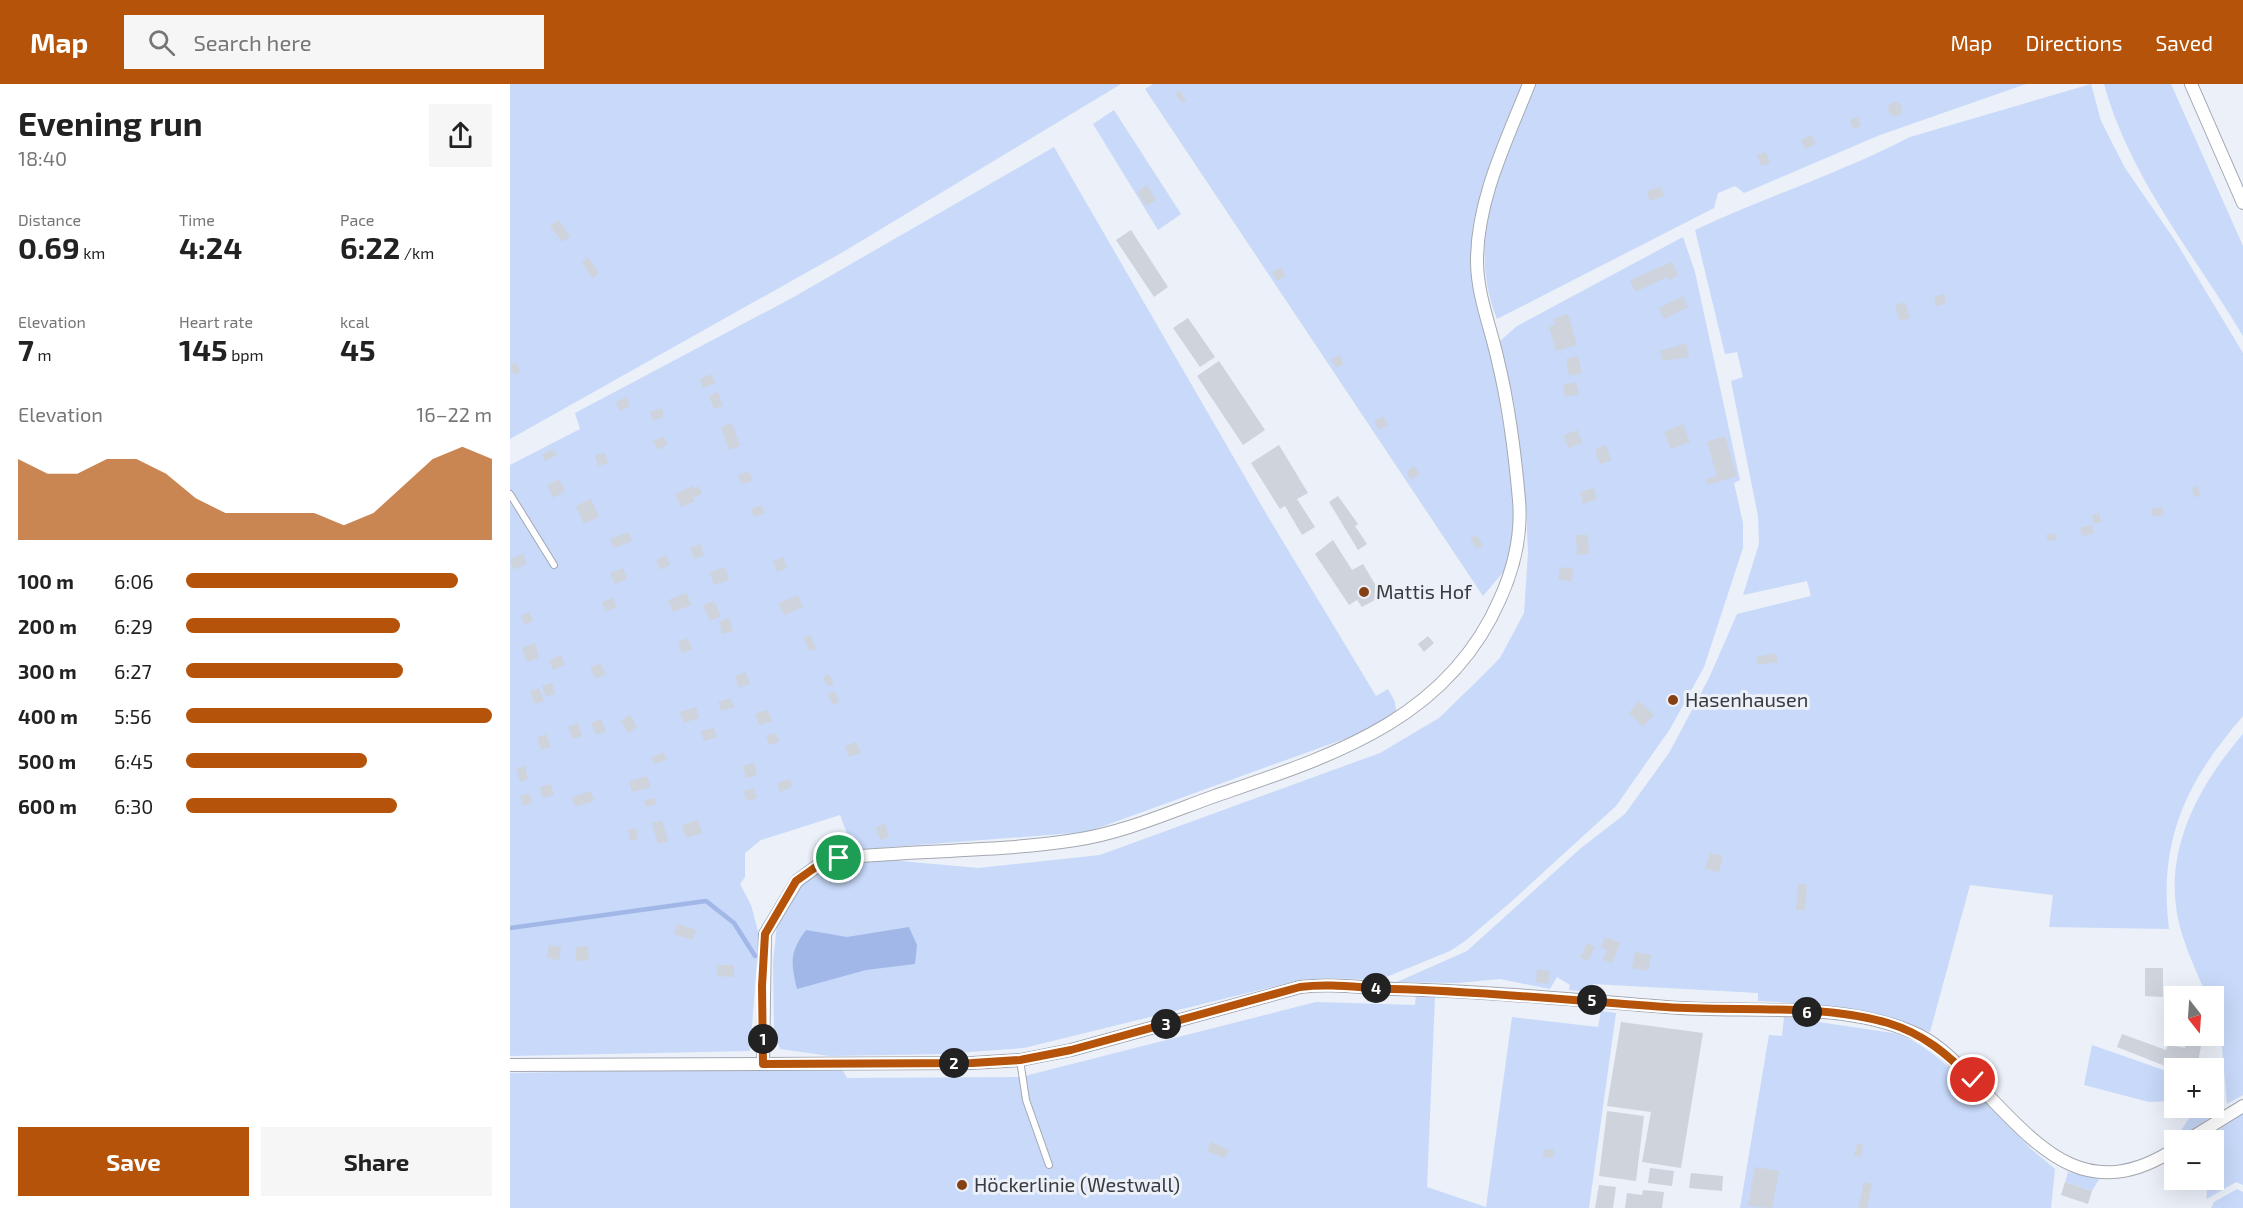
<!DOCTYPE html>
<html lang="en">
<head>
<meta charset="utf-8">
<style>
	:root { --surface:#fff; --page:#f6f6f6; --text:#222; --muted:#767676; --accent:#b45309 }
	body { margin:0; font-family:"Exo 2",sans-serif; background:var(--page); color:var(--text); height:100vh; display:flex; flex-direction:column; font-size:22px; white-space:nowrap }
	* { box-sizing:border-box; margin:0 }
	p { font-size:20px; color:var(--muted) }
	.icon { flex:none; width:33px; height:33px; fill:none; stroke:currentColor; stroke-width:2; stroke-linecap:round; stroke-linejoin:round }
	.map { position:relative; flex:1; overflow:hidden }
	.details { display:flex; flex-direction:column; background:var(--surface); width:510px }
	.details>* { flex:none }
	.needle { width:39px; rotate:163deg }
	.controls { position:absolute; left:1654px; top:902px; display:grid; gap:12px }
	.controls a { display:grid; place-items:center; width:60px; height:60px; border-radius:0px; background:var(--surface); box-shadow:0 6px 24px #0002; font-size:30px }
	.pin { position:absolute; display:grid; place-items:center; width:51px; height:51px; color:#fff; margin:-26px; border:3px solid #fff; border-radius:50%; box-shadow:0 2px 6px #0007 }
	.km { position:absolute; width:30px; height:30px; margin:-15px; border-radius:50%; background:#222; color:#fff; font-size:16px; line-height:30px; text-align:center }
	.round { display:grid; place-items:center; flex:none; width:63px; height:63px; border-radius:0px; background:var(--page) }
	.overview { display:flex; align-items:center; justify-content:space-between; height:102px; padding:0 18px }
	h1 { font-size:33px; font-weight:700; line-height:45px }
	.metrics { display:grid; grid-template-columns:repeat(3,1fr); gap:9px; height:102px; padding:6px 18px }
	.metrics div { display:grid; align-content:center }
	.metrics b { font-size:30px; font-weight:700 }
	.metrics small { font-size:16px; font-weight:400 }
	.metrics p { font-size:16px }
	.chart { height:168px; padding:12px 18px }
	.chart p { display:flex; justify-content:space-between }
	.chart svg { width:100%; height:108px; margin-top:6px; fill:var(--accent); opacity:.7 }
	.cta { display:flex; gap:12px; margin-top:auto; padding:12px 18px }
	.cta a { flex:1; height:69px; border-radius:0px; background:var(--accent); color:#fff; font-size:24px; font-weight:700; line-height:69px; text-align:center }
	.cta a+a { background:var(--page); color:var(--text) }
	ul { padding:0 18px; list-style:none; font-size:20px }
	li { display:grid; grid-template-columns:96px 72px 1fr; align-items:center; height:45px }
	li i { height:15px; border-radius:8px; background:var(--accent) }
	header { display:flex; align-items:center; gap:36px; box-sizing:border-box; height:84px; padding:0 30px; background:var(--accent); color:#fff }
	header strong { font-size:28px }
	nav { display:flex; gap:33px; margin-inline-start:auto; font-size:21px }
	.search { width:420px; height:54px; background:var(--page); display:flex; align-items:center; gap:15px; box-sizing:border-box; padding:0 21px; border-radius:0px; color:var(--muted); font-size:22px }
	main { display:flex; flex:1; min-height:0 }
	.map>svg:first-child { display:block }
</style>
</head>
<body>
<header>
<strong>Map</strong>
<div class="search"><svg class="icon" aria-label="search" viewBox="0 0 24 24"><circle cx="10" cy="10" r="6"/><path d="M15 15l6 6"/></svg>Search here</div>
<nav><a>Map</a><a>Directions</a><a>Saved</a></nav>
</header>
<main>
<section class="details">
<div class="overview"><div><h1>Evening run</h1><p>18:40</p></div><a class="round"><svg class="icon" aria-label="share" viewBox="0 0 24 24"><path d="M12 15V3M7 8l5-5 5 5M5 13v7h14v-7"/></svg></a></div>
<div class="metrics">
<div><p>Distance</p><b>0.69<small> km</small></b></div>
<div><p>Time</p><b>4:24</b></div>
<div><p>Pace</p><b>6:22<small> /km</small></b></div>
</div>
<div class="metrics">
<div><p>Elevation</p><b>7<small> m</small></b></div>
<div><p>Heart rate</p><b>145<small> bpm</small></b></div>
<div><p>kcal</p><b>45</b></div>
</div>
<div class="chart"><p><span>Elevation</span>16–22 m</p>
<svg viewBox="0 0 160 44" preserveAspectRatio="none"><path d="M0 44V11L10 17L20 17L30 11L40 11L50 17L60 27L70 33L80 33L90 33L100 33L110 38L120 33L130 22L140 11L150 6L160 11V44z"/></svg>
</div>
<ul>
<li><b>100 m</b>6:06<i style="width:89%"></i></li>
<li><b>200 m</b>6:29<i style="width:70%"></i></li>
<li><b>300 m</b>6:27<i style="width:71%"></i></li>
<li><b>400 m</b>5:56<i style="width:100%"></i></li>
<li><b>500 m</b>6:45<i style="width:59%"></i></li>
<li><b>600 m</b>6:30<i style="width:69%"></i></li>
</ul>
<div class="cta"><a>Save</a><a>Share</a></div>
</section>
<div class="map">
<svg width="1733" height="1124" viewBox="0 0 1733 1124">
	<rect width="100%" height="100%" fill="#ebf0f9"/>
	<g fill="#c8d9f9">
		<polygon points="0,0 611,0 333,168 0,355"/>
		<polygon points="643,0 1012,0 973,101 963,140 960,180 982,273 1001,387 1004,445 997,490 994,487 973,512 635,5"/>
		<path d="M1025 0H1516L1370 51 1234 109 1225 102 1208 109 1204 124 987 235C954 154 994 76 1025 0Z"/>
		<path d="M1581 0 1591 37 1615 84 1666 158 1733 269V632C1676 698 1648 756 1659 845L1539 843 1543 811 1460 801 1420 948C1364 927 1307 920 1248 917V909L1083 900 1081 908 1059 906 1060 901 1047 893 1040 905 990 895 947 899 887 898 957 867 1071 764 1115 730 1159 669 1199 594 1227 530 1301 512 1297 497 1233 511 1249 460 1248 432 1221 297 1233 293 1227 268 1215 270 1185 146C1255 113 1331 89 1400 53Z"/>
		<path d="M1594 0H1661L1733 162V252C1684 170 1620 94 1594 0Z"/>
		<polygon points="604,26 671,130 648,146 583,40"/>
		<polygon points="544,63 757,431 866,612 878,605 885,618 886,627 881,634 859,646 577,748 343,766 330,731 251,756 235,769 235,793 230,800 241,821 249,851 240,967 0,972 0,381 70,345 65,329 282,214"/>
		<polygon points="1173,153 1185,188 1230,396 1224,399 1233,439 1233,464 1194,583 1160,645 1106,722 1002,817 955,857 940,867 869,896 822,894 790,896 514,964 432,970 320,972 270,965 264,948 263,879 267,840 286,808 306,788 321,782 369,775 468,784 590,771 870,669 929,634 960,604 990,574 1014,529 1018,469 1016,419 1004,320 990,257 1007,242"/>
		<path d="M1733 650V1011L1717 1020 1710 941 1704 928V912H1697C1687 889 1675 864 1669 839 1652 768 1688 702 1733 650Z"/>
		<polygon points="906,911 925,913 917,1103 976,1123 1002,933 1088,943 1091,927 1106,929 1079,1124 0,1124 0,989 331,983 337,994 511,993 806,918 905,921"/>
		<path d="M1274 933 1383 949C1405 955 1423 969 1440 984L1439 994 1461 1001 1521 1065 1545 1085 1541 1124H1230L1259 951 1272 952Z"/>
		<polygon points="1582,961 1665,990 1665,1017 1639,1018 1574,1001"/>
		<polygon points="1704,1003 1707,1004 1705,1030 1662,1060 1682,1030 1680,1023 1704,1023"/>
		<polygon points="1733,1030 1733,1101 1726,1098 1697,1115 1696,1095 1704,1095 1704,1057 1707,1047"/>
		<polygon points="1558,1088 1589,1095 1582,1107 1555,1098"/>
		<polygon points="1727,1105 1733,1108 1733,1124 1701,1124 1704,1118"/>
	</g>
	<path fill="#a0b7e7" d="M399 843 407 861 405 880 356 886 287 905C281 878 279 869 296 846L337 853Z"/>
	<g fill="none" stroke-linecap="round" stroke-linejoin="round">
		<polyline stroke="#a0b7e7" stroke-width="4.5" points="0,844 196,817 224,839 245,872"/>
	</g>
	<g fill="#cfd3dc">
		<polygon points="670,7 676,16 672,19 665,9"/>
		<circle cx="1385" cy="25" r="7"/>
		<polygon points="1348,33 1351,42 1343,45 1340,36"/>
		<polygon points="1302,51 1306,60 1295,65 1291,56"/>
		<polygon points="1256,68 1260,79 1251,82 1247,71"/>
		<polygon points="637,101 646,116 636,122 627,108"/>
		<polygon points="1151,103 1154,112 1140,117 1137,107"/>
		<polygon points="49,136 60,152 52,158 40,142"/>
		<polygon points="621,146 658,203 644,213 606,156"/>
		<polygon points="78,173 89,189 82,194 72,178"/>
		<polygon points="1162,178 1168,191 1159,196 1157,193 1125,208 1120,196"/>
		<polygon points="771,183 776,192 767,197 762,188"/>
		<polygon points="1434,210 1436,219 1426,222 1424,213"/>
		<polygon points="1173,212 1178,223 1154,235 1149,224"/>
		<polygon points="1395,218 1400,234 1390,237 1385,221"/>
		<polygon points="1058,230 1067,261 1046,267 1039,242 1045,241 1043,235"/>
		<polygon points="678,234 705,273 690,283 663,244"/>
		<polygon points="1176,259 1179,273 1153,277 1150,267"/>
		<polygon points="829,271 834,280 826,284 821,276"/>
		<polygon points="1068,272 1072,289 1059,292 1056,275"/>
		<polygon points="709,277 755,346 733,361 687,292"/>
		<polygon points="5,278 11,287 5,291 0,284"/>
		<polygon points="201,290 205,299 193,304 190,295"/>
		<polygon points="1066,298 1069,310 1055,313 1053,301"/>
		<polygon points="208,308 213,322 204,325 199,312"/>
		<polygon points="116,313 120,322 110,327 106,318"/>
		<polygon points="152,324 154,333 143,337 140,328"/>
		<polygon points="873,332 878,341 869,346 864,337"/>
		<polygon points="222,339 230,362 219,366 211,343"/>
		<polygon points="1173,340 1180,358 1161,365 1154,348"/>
		<polygon points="1068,346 1072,359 1058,364 1054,351"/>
		<polygon points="153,352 158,360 148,366 143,357"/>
		<polygon points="1215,352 1227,392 1198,401 1196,395 1207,392 1197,358"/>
		<polygon points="769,361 798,409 787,415 805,443 792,451 775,422 770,425 741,379"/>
		<polygon points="1096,361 1101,377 1090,380 1085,365"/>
		<polygon points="43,365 47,371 35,377 32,371"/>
		<polygon points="95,369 98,379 88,382 85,371"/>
		<polygon points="904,382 910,390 901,396 896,388"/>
		<polygon points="239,387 242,397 232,400 228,391"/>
		<polygon points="49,395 55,407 43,414 37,401"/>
		<polygon points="183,402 184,405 189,402 192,409 183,414 185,417 171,423 165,410"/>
		<polygon points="1688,402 1690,412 1684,413 1682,404"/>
		<polygon points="1084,404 1087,415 1073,420 1070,408"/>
		<polygon points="828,412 848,440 845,442 857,460 848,466 819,418"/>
		<polygon points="81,415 89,433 74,440 66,422"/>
		<polygon points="252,421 255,429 244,433 241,425"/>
		<polygon points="1652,423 1654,431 1643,433 1641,425"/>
		<polygon points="1589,429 1591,438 1584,440 1582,431"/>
		<polygon points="1582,441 1584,449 1572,452 1570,444"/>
		<polygon points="119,448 122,457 104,464 100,455"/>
		<polygon points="1545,449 1546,456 1538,457 1536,451"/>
		<polygon points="966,451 973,461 967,465 960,454"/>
		<polygon points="1066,451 1078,451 1079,470 1067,471"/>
		<polygon points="823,456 842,486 853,480 872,512 852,523 847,516 839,521 805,470"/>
		<polygon points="190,460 194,471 184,475 180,464"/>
		<polygon points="13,469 17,479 4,486 0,476"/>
		<polygon points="156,471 160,481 150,486 146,476"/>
		<polygon points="273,473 277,484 267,488 263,477"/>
		<polygon points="215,483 219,496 204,501 200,488"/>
		<polygon points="1050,483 1064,485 1061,498 1048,495"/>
		<polygon points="113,484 117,495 105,500 100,489"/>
		<polygon points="177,509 181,521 163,528 158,516"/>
		<polygon points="288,511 293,523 274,531 269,519"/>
		<polygon points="103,514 107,523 96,527 92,518"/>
		<polygon points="204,517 211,532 200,537 193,521"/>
		<polygon points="19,528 23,537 15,541 11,532"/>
		<polygon points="219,534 223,547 212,550 209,537"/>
		<polygon points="301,551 306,565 299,567 294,554"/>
		<polygon points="918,552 924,559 914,568 908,560"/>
		<polygon points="178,554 182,565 172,569 168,558"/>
		<polygon points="25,559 29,574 17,578 12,564"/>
		<polygon points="1266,569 1268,578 1248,581 1246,573"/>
		<polygon points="51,571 55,581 43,586 39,576"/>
		<polygon points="90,579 96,590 86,595 80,584"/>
		<polygon points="236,588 240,600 229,604 225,592"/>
		<polygon points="319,590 324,600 317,602 313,593"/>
		<polygon points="42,599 45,610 36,613 32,602"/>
		<polygon points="29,604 34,617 25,620 20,607"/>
		<polygon points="325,607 329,618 322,621 318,609"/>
		<polygon points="221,614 224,623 211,627 208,618"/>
		<polygon points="1129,617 1144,631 1133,643 1119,629"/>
		<polygon points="186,623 189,634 174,639 170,628"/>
		<polygon points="258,626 262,637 249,641 245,630"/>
		<polygon points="120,631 127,643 118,649 111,637"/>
		<polygon points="91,635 96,647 86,651 81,639"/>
		<polygon points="68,639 72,652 62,655 58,642"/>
		<polygon points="204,644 207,653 194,657 191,647"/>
		<polygon points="266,649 269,658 259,661 256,651"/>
		<polygon points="36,650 41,663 31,666 27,653"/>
		<polygon points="346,658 351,669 339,673 335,662"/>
		<polygon points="153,668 157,676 145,680 141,674"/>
		<polygon points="244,679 247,692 236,694 233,682"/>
		<polygon points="15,682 18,695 10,698 6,685"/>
		<polygon points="137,692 141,703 122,708 119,697"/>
		<polygon points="280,695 282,703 270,708 267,699"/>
		<polygon points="41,700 44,711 33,714 30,703"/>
		<polygon points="244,704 247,714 237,717 234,707"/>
		<polygon points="81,707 84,717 65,723 62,713"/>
		<polygon points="19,709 22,719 13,722 10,712"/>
		<polygon points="145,714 147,720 136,723 134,717"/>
		<polygon points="152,736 158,757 148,760 142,739"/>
		<polygon points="188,736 192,749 176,754 172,741"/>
		<polygon points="375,740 379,753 370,756 366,743"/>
		<polygon points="126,744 128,755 120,757 118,746"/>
		<polygon points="1200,769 1213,772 1209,788 1195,785"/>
		<polygon points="1288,800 1297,801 1295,826 1286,826"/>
		<polygon points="167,840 186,846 183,856 164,850"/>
		<polygon points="1095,853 1110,859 1102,879 1093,876 1097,866 1091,864"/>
		<polygon points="1077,859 1085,863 1078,877 1070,873"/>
		<polygon points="39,861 51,863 49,876 37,874"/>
		<polygon points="78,862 79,876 66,877 66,863"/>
		<polygon points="1125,868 1141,871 1138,887 1122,884"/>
		<polygon points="207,881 224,881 224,893 207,892"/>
		<polygon points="1635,884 1653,884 1653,913 1635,912"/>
		<polygon points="1027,885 1040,887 1038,900 1026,898"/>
		<polygon points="1111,938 1193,949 1171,1084 1132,1078 1141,1028 1097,1022"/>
		<polygon points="1612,950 1656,966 1658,961 1675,964 1678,951 1693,951 1687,984 1665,984 1665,986 1607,963"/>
		<polygon points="1671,1023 1674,1031 1665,1034 1662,1025"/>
		<polygon points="1097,1027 1134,1032 1126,1097 1089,1092"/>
		<polygon points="701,1058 719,1066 715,1074 697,1067"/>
		<polygon points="1347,1060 1353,1061 1351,1073 1344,1072"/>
		<polygon points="1034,1065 1044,1066 1043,1074 1033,1073"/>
		<polygon points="1245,1083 1269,1087 1262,1124 1238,1122"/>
		<polygon points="1140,1084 1164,1087 1162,1102 1138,1099"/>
		<polygon points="1181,1089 1213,1092 1212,1107 1179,1104"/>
		<polygon points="1354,1098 1362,1100 1357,1124 1348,1124"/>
		<polygon points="1555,1098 1582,1107 1578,1120 1551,1111"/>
		<polygon points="1089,1101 1106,1103 1103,1124 1085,1124"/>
		<polygon points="1133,1106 1154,1108 1152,1124 1115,1124 1117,1109 1132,1111"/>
	</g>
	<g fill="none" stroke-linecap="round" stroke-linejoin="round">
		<defs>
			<g id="service">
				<polyline points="0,410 44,481"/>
				<polyline points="510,976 516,1016 539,1081"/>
			</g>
			<g id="minor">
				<polyline points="1681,0 1733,119"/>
				<path d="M253 980 255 850 287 797 310 780 329 774C406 766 489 768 565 756 613 749 660 728 705 712 821 672 937 637 990 515 1004 484 1012 451 1009 416 1005 370 999 322 988 277 981 244 967 211 967 177 967 115 997 56 1019 0"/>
				<path d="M0 981 462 979 510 976 561 966 790 903C822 899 852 904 884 905 975 907 1065 916 1156 923 1235 930 1327 916 1402 948 1427 958 1445 978 1464 997 1526 1060 1573 1124 1665 1065"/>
				<polyline points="1678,1056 1733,1022"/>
			</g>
		</defs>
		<use href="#service" stroke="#a4a8b1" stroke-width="8"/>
		<use href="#minor" stroke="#a4a8b1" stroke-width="14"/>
		<use href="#service" stroke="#fff" stroke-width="6"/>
		<use href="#minor" stroke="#fff" stroke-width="12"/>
	</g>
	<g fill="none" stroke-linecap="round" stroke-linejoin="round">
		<defs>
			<path id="route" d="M329 774 310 780 286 797 255 850 252 902 253 980 462 979 510 976 561 966 790 903C821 899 850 904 881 905 973 907 1064 917 1156 923 1227 928 1310 919 1378 939 1414 950 1437 970 1463 996"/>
		</defs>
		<use href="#route" stroke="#fff" stroke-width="12"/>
		<use href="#route" stroke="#b45309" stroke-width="8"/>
	</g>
	<g fill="#854016" stroke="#ebf0f9" stroke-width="2">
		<circle cx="854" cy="508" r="6"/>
		<circle cx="1163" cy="616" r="6"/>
		<circle cx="452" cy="1101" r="6"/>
	</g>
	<g text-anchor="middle" stroke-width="6" stroke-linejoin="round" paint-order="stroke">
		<g font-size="20" fill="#393b3e" stroke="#ebf0f9" text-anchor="start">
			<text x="866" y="515">Mattis Hof</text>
			<text x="1175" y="623">Hasenhausen</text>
			<text x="464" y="1108">Höckerlinie (Westwall)</text>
		</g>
	</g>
</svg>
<div class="controls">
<a><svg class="needle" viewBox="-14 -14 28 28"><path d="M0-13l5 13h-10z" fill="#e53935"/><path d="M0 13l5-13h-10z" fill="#767676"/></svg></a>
<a>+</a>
<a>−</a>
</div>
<div class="pin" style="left:329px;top:774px;background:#1e9e55"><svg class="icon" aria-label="arrive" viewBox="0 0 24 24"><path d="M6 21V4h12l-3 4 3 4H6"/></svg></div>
<div class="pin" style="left:1463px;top:996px;background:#d93025"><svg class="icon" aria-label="check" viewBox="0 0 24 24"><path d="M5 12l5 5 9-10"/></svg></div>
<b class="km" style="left:253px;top:955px">1</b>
<b class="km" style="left:444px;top:979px">2</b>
<b class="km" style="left:656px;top:940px">3</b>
<b class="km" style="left:866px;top:904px">4</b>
<b class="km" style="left:1082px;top:916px">5</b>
<b class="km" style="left:1297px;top:928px">6</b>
</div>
</main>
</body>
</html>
